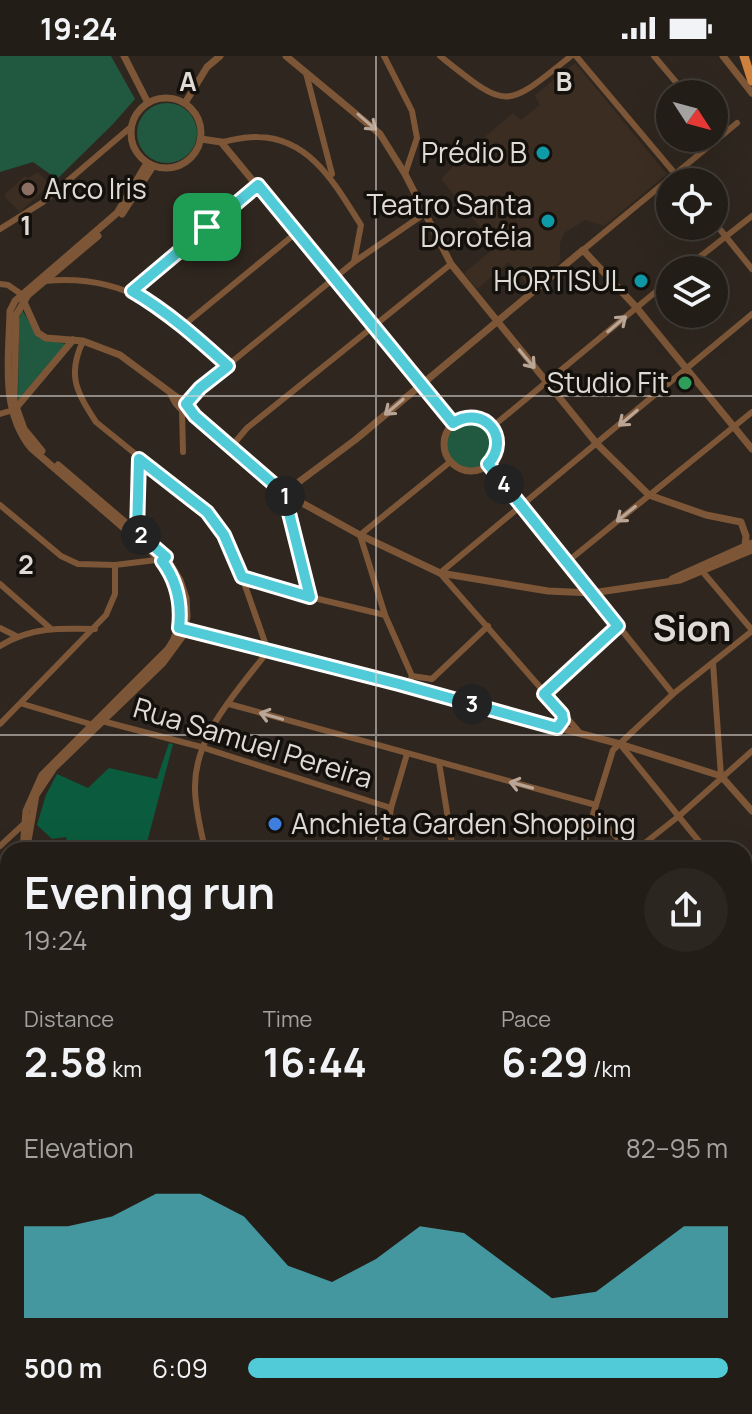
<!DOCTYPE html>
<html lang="en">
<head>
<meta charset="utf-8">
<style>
	:root { --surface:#231d17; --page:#2b2620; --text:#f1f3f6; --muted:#a3a2a1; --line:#403b36; --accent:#52cbd8 }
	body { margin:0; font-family:Manrope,sans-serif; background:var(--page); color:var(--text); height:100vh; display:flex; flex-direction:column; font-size:30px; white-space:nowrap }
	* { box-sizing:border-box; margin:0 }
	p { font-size:26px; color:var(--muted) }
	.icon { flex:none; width:44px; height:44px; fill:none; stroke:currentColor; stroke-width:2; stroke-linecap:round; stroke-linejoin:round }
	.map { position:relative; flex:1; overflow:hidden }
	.drawer { position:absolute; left:0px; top:786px; width:752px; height:572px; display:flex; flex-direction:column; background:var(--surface); border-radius:24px 24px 0 0; box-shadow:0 8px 32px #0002,0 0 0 2px var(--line) }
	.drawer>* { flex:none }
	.needle { width:52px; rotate:126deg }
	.buttons { position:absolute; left:656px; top:24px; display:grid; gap:16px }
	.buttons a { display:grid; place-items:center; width:72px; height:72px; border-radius:50%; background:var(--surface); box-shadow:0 8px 32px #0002,0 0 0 2px var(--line); font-size:40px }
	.pin { position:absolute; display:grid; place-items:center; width:68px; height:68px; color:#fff; margin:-34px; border-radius:16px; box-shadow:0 4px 12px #0006 }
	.km { position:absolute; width:40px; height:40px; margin:-20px; border-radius:50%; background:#222; color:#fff; font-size:22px; line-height:40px; text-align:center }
	.round { display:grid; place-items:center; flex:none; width:84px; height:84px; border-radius:42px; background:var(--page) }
	.head { display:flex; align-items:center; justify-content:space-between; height:136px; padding:0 24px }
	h1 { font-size:44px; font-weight:700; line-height:60px }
	.figures { display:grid; grid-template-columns:repeat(3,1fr); gap:12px; height:136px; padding:8px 24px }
	.figures div { display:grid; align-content:center }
	.figures b { font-size:40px; font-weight:700 }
	.figures small { font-size:22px; font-weight:400 }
	.figures p { font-size:22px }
	.chart { height:224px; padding:16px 24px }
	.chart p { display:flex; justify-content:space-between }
	.chart svg { width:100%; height:144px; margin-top:8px; fill:var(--accent); opacity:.7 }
	ul { padding:0 24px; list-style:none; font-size:26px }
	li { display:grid; grid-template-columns:128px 96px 1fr; align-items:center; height:60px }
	li i { height:20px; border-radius:10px; background:var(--accent) }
	.status { display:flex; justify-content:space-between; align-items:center; height:56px; padding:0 40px; background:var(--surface); direction:ltr }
	.status svg { height:22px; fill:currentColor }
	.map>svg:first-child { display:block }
</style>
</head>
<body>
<div class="status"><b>19:24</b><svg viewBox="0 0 49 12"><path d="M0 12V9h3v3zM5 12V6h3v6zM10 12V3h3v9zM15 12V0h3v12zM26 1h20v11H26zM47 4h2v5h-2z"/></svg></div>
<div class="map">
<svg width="752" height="1358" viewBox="0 0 752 1358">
	<rect width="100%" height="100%" fill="#2f271f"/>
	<g fill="#3b2d21">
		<polygon points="575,7 667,118 604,170 585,164 564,177 560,187 560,206 529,231 509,206 477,233 464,217 496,191 441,123 468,95 513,57 521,64 540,49 535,39"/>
		<polygon points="38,116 50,128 20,156 5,141 5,138 25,120 28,122"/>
		<polygon points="744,1302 752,1303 752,1358 702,1358 707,1350 744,1350"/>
	</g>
	<g fill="#205940">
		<polygon points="0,0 111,0 135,43 113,68 57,123 33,106 0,116"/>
		<circle cx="167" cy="77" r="30"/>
		<polygon points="22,254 39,282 66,288 18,344 19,264"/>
		<circle cx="471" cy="388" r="24"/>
	</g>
	<polygon fill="#0b5c3e" points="169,687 173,688 145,794 69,794 66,781 52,783 37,769 46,739 57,718 88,732 109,712 157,723"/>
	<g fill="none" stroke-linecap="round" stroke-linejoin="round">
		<g stroke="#7c5637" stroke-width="6">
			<polyline points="384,0 412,55 417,82 405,118"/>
			<path d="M440 0C508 54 504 54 571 0"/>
			<polyline points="576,0 682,126"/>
			<polyline points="654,0 686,38"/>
			<polyline points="306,17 332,118"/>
			<path d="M221 86C233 84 246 80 258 81 311 82 336 130 361 169L354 206"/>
			<polyline points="714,166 752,213"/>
			<polyline points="0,173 43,146 132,70"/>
			<polyline points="583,194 737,67"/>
			<polyline points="683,214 752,160"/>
			<path d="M45 225C128 217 171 257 228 310"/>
			<polyline points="0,228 8,229 21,238"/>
			<polyline points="132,235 258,129"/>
			<polyline points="184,269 296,177"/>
			<path d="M83 285C67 319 76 335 96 366L207 456 224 479 242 521 268 595C238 635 194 679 195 732 195 753 201 773 205 794"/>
			<polyline points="0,358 10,355"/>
			<polyline points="492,371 670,224"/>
			<polyline points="231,391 247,372 451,208"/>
			<polyline points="183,396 182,353 200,332 354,206 424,158"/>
			<polyline points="284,437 310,541"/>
			<polyline points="0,449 61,500 78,508 115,509 164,503"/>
			<polyline points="137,476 139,403"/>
			<polyline points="567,506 752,356"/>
			<polyline points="702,515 752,574"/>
			<polyline points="242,521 310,541 385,559"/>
			<polyline points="0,528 50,572"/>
			<polyline points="592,537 673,638"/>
			<polyline points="0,572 16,580"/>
			<path d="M0 590C30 571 60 572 95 573"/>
			<polyline points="713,607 721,720"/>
			<polyline points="412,620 432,623 488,570"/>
			<polyline points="408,630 412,620 385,559 360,479 450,406"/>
			<polyline points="544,638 618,570"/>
			<polyline points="23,648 90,668"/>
			<polyline points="229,648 596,749"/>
			<polyline points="102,665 201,691 391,752"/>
			<polyline points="0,668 106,559 115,538 115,509"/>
			<polyline points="581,678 440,517 752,258"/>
			<polyline points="620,688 706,794"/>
			<polyline points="439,706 453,794"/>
			<polyline points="594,756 628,794"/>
			<polyline points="0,790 27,765"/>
			<polyline points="385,791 391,752 407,698"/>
			<polyline points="582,794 613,694 673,638 752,575"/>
			<polyline points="636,794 679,760 752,695"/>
			<polyline points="744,939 752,947"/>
			<polyline points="0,943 8,949"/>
			<polyline points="744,987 752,981"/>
			<polyline points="744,1035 752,1031"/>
			<polyline points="0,1044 8,1042"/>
			<polyline points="0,1107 8,1106"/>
			<polyline points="744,1119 752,1136"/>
			<polyline points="744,1236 752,1245"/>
			<polyline points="0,1261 8,1267"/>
			<polyline points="744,1281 752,1274"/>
			<polyline points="744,1290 752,1292"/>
			<polyline points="0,1330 8,1331"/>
			<polyline points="434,1350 450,1358"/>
			<polyline points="555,1350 568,1358"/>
			<polyline points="640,1350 646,1358"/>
			<polyline points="25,1358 26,1350"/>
			<polyline points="151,1358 159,1350"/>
			<polyline points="246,1358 246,1350"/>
			<polyline points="310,1358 311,1350"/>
			<polyline points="366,1358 366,1350"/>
			<polyline points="652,1358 657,1350"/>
			<polyline points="695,1358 699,1350"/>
		</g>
		<g stroke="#7c5637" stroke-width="7">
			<polyline points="124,0 148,47"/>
			<polyline points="286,0 380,78 405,118 451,208 597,388 649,439 706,459 741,466 746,480 745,490"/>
			<polyline points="723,0 752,37"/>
			<circle cx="166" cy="77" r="35"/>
			<polyline points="185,47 207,11 220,0"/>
			<polyline points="201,83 221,86 453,367"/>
			<polyline points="122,158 153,110"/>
			<polyline points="23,244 38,277 46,282 83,285 120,299 186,348 195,360"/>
			<path d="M172 340C176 350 185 358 195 360 209 373 280 425 284 435"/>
			<polyline points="15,353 73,284"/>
			<circle cx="471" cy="388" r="27"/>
			<polyline points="42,395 24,373 14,345 16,259 28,239 98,180"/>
			<polyline points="488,408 592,537"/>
			<polyline points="255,410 284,437 360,479 440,517 548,535 592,537 680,524 752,494"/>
			<polyline points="284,437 355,384 583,194 636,251 752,393"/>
			<polyline points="672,523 752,487"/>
			<polyline points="185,573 620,688 721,720 752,755"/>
			<polyline points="28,785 36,739 54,712 163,607 182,581 187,561 186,542 180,524 166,501 58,409"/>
			<path d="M23 794 26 755 42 719 168 593C188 566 181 530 162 505L31 392C0 354 9 302 10 255L15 245 117 157 147 107"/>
			<polyline points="253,794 298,791 409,791 429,794"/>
			<polyline points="744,844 752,837"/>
			<polyline points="744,953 752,957"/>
			<polyline points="0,1015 8,995"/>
			<polyline points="0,1029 8,1013"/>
			<polyline points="744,1141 752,1136"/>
			<polyline points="0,1171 8,1180"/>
			<polyline points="0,1181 8,1188"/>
			<polyline points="88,1358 89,1350"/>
			<polyline points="93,1358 94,1350"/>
		</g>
		<polyline stroke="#ce813c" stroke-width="9" points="744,0 752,25"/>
	</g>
	<defs><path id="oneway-shaft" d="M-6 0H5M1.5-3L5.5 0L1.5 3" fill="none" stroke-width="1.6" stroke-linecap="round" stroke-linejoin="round" transform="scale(2)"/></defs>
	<g stroke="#b9a696">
		<use href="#oneway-shaft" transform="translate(367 66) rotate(41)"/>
		<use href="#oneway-shaft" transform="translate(617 268) rotate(-40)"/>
		<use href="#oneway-shaft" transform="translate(527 303) rotate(50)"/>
		<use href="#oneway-shaft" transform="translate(394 351) rotate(140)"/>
		<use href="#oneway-shaft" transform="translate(628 362) rotate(140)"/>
		<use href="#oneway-shaft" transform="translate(626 458) rotate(141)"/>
		<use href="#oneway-shaft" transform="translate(271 660) rotate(-164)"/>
		<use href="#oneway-shaft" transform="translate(521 729) rotate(-165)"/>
	</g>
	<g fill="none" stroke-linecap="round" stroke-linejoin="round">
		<defs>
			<path id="route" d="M258 129 453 367C484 348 512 382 488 408L618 570 544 638 562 658 563 664 557 672 399 628 179 572C182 547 177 525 162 505L166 501 137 476 139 403 207 456 224 479 242 521 310 541 284 437 195 360 186 348 200 332 228 310C197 282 168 256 132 235Z"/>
		</defs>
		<use href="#route" stroke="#fff" stroke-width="16"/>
		<use href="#route" stroke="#52cbd8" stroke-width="10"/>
	</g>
	<path fill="none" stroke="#e1dbd6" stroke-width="2" stroke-opacity="0.55" d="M376 0V794M0 340H752M0 679H752M0 1018H8M744 1018H752M376 1350V1358"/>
	<g fill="#0f9aa8" stroke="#14110d" stroke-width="3">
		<circle cx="543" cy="97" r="8"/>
		<circle cx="548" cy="165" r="8"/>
		<circle cx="641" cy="225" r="8"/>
	</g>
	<circle fill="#8d6e63" stroke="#14110d" stroke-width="3" cx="28" cy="133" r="8"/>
	<circle fill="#2e9e5b" stroke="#14110d" stroke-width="3" cx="685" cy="327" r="8"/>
	<circle fill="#3f7fe0" stroke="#14110d" stroke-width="3" cx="275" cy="768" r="8"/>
	<g text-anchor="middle" stroke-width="7" stroke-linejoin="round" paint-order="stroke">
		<g font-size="28" fill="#e1dbd6" stroke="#14110d" text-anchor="end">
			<text x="527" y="107">Prédio B</text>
			<text x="44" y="143" text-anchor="start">Arco Iris</text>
			<text x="532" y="159">Teatro Santa<tspan x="532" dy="32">Dorotéia</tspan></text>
			<text x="625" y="235">HORTISUL</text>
			<text x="669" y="337">Studio Fit</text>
			<text x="291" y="778" text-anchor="start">Anchieta Garden Shopping</text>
		</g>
		<g font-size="28" fill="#e1dbd6" stroke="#14110d">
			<text transform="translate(253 687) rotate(17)" y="10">Rua Samuel Pereira</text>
		</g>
		<g font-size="36" font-weight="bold" fill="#e1dbd6" stroke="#14110d">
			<text x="692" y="585">Sion</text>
		</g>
	</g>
	<g font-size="26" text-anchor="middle" font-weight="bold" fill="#e1dbd6" stroke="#14110d" stroke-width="7" stroke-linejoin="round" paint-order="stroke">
		<text x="188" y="35">A</text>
		<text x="564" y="35">B</text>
		<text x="26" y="179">1</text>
		<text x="26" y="518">2</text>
	</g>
</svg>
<div class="buttons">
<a><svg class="needle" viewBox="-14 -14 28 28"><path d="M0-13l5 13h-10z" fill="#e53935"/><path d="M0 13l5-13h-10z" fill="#a3a2a1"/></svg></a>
<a><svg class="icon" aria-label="locate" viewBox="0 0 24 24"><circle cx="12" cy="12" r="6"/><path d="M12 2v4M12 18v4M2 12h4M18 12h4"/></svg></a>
<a><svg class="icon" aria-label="layers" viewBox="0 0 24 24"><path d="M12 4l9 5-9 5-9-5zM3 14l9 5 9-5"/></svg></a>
</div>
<div class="pin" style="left:207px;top:171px;background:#1e9e55"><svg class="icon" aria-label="arrive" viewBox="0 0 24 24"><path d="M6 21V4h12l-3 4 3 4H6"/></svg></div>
<b class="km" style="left:285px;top:440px">1</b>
<b class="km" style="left:141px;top:479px">2</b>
<b class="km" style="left:472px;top:648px">3</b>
<b class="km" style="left:504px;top:428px">4</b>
<section class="drawer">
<div class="head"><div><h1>Evening run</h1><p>19:24</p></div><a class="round"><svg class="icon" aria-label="share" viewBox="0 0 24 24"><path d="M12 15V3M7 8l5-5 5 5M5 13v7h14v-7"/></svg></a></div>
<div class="figures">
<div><p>Distance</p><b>2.58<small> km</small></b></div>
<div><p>Time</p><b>16:44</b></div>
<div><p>Pace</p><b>6:29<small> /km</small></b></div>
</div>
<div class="chart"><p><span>Elevation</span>82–95 m</p>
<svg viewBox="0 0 160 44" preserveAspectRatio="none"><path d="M0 44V16L10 16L20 13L30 6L40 6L50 13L60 28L70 33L80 26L90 16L100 18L110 28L120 38L130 36L140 26L150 16L160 16V44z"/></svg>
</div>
<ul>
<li><b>500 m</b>6:09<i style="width:100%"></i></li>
</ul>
</section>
</div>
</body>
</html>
